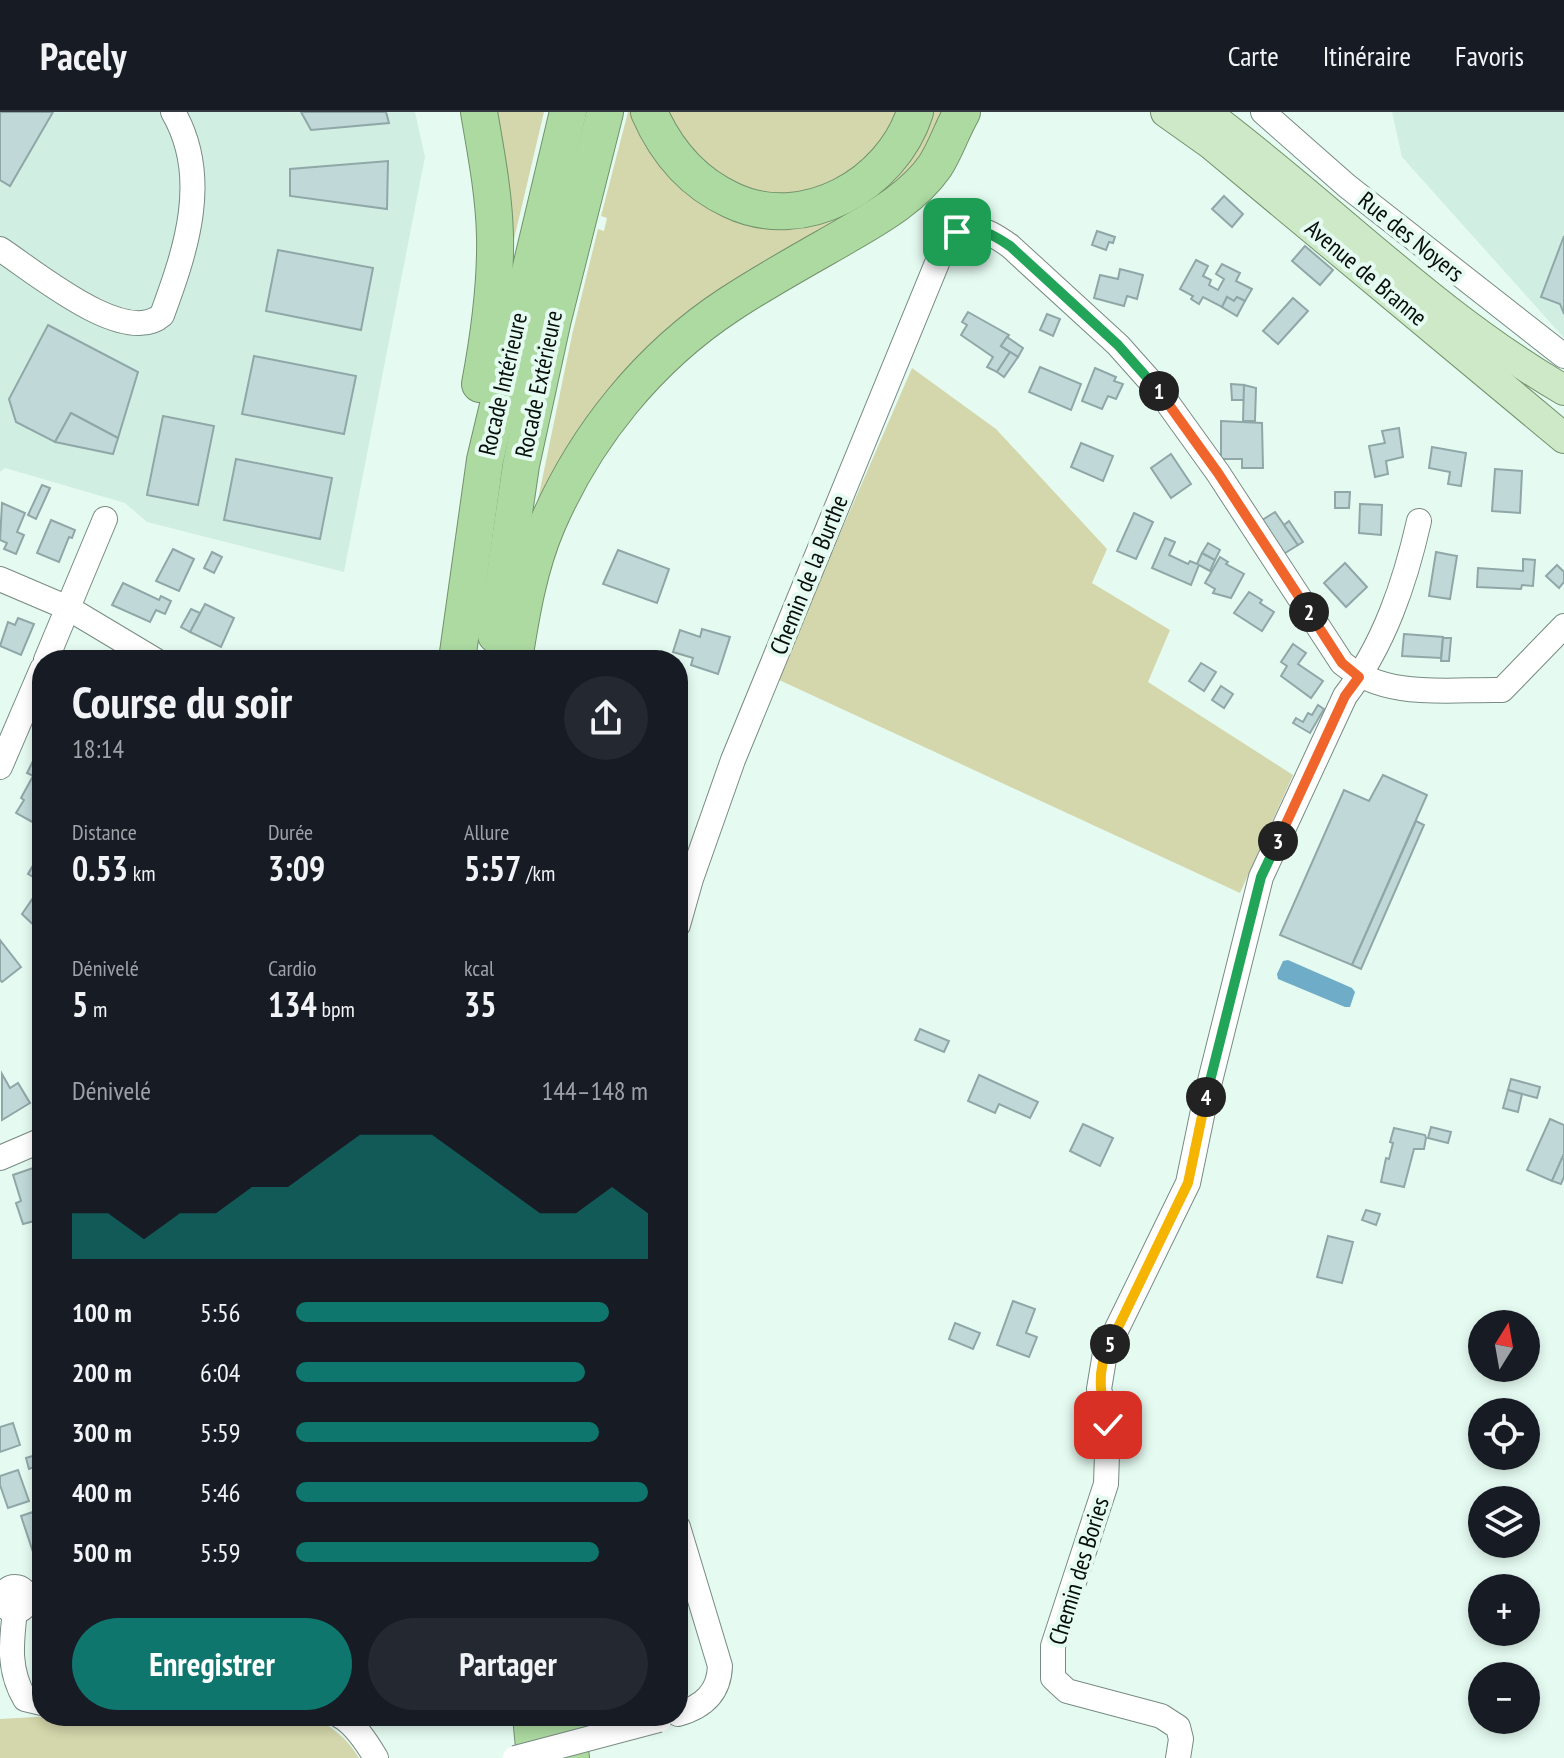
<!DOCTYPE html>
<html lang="fr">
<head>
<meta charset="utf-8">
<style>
	:root { --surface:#171b24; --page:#242831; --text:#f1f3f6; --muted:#9ea1a6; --line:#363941; --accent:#0f766e }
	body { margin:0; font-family:"PT Sans Narrow",sans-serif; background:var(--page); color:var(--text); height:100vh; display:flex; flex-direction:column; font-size:30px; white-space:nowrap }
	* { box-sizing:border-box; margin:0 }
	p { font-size:26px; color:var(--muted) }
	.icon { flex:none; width:44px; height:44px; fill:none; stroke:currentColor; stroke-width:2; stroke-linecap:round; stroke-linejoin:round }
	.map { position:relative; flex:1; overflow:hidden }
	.sheet { position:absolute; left:32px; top:538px; width:656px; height:1076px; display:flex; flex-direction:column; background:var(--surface); border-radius:32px; box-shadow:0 4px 12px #0003 }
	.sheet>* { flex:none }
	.needle { width:52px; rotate:11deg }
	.buttons { position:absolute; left:1468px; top:1198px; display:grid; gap:16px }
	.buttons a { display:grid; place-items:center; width:72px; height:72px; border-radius:50%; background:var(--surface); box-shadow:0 4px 12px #0003; font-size:40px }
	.pin { position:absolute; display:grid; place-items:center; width:68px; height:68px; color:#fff; margin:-34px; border-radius:16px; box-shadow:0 4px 12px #0006 }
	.km { position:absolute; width:40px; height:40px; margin:-20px; border-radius:50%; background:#222; color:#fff; font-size:22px; line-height:40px; text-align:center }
	.round { display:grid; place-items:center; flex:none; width:84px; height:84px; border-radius:42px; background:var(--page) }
	.overview { display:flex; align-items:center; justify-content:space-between; height:136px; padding:0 40px }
	h1 { font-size:44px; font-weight:800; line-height:60px }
	.stats { display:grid; grid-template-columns:repeat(3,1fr); gap:12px; height:136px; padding:8px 40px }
	.stats div { display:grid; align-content:center }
	.stats b { font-size:34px; font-weight:800 }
	.stats small { font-size:22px; font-weight:400 }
	.stats p { font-size:22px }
	.chart { height:224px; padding:16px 40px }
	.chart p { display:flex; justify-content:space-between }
	.chart svg { width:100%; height:144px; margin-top:8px; fill:var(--accent); opacity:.7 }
	.button { display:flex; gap:16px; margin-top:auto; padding:16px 40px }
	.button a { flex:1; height:92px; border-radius:48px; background:var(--accent); color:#fff; font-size:32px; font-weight:800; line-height:92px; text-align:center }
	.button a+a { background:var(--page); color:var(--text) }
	ul { padding:0 40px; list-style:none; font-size:26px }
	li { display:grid; grid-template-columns:128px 96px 1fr; align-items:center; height:60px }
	li i { height:20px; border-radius:10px; background:var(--accent) }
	header { display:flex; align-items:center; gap:48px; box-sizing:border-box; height:112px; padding:0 40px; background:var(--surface); border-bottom:2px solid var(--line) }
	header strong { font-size:38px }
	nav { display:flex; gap:44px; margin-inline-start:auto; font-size:28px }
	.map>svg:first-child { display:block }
</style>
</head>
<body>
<header>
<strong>Pacely</strong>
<nav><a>Carte</a><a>Itinéraire</a><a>Favoris</a></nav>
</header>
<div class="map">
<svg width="1564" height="1646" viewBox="0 0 1564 1646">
	<rect width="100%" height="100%" fill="#e5fbf2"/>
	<g fill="#d1eee3">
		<polygon points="0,0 415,0 425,45 344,460 147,410 125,391 5,356 0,360"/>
		<polygon points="1392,0 1564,0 1564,226 1402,45"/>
	</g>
	<g fill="#d4d7ab">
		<polygon points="485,0 544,0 503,174"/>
		<polygon points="628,0 637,0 782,112 928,0 946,0 928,38 905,66 739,176 534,407 572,223 598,117 604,119 607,106 601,104"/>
		<path d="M665 0H897C890 19 881 39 865 52 817 93 749 89 702 50 687 38 676 16 665 0Z"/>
		<polygon points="912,256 996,317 1107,437 1092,471 1170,518 1148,570 1293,663 1240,781 777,567"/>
		<path d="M53 1604H309C331 1613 347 1626 359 1646H0V1607Z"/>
	</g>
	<polygon fill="#6facc7" points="1288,848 1352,876 1355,880 1350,895 1345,895 1278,867 1277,862 1283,849"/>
	<g fill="#c0d8d8" stroke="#90a7a8" stroke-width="2">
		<polygon points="0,0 53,0 10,74 0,68"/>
		<polygon points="301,0 386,0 389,11 311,18"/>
		<polygon points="388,49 387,97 290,84 290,57"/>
		<polygon points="1224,84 1243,102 1232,115 1212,97"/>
		<polygon points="1097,119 1115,125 1113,131 1109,130 1106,138 1092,133"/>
		<polygon points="1564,124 1564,202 1560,192 1541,185"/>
		<polygon points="1305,134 1333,158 1320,173 1292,149"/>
		<polygon points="278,138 373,156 361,218 266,199"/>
		<polygon points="1196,148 1208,154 1203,164 1211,168 1209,173 1218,178 1224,167 1216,162 1222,152 1240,161 1236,169 1252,177 1245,189 1237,185 1234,189 1227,185 1222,195 1203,185 1199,192 1191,187 1193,184 1180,177"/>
		<polygon points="1120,157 1143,163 1137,187 1127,184 1124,194 1094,186 1100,163 1118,167"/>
		<polygon points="1227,185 1234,189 1237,185 1245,189 1237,204 1222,195"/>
		<polygon points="1293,186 1308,199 1278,232 1263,219"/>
		<polygon points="968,200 1009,223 1001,234 1010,240 997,260 987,255 993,245 961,223 967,213 962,210"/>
		<polygon points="1047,202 1060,207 1053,224 1040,218"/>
		<polygon points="48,213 138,260 118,326 71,301 55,330 16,310 9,287"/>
		<polygon points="1007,225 1023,236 1018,245 1001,234"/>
		<polygon points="1010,240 1018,245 1004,265 997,260"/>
		<polygon points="254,244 356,264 344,322 242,302"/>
		<polygon points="1040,255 1081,272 1071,298 1029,280"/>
		<polygon points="1095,256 1116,265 1114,269 1123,272 1116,287 1108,284 1102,297 1082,289"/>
		<polygon points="1231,272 1244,273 1244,288 1232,288"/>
		<polygon points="1244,273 1256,276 1255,309 1243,309"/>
		<polygon points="71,301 118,326 113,342 55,330"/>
		<polygon points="163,304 214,314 198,393 147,383"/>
		<polygon points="1221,309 1262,311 1263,356 1242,356 1242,347 1221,347"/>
		<polygon points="1399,316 1403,345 1386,349 1388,362 1375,365 1369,334 1385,331 1382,319"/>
		<polygon points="1081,331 1113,344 1103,369 1071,355"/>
		<polygon points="1432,335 1466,341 1461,374 1448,372 1450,360 1429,356"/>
		<polygon points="1171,342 1191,372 1171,386 1151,356"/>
		<polygon points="236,347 332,366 320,427 224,408"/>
		<polygon points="1495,357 1522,359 1520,401 1492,399"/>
		<polygon points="42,373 50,376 36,407 28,403"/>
		<polygon points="1335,380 1350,380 1349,396 1335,396"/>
		<polygon points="2,391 25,401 17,420 24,423 16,442 4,437 7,431 0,428"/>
		<polygon points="1360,392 1382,393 1381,423 1359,421"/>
		<polygon points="1275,400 1298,433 1282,443 1259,410"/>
		<polygon points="1134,401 1153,410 1136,447 1117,439"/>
		<polygon points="51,408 75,418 72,426 69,425 59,450 37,441"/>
		<polygon points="1289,409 1303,430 1298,433 1284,413"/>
		<polygon points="1165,426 1175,430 1169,443 1188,452 1190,449 1197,452 1202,441 1215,448 1210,459 1199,453 1191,473 1152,456"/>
		<polygon points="1208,431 1220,438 1215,448 1202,441"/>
		<polygon points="173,437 194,447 179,479 156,469"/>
		<polygon points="618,438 669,457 657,491 603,472"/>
		<polygon points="212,440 222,445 214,461 204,456"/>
		<polygon points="1436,440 1457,444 1450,487 1429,484"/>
		<polygon points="1220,445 1228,450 1226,452 1244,462 1231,486 1213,481 1215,477 1205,471"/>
		<polygon points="1523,447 1535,448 1533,474 1522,473 1521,477 1477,475 1478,456 1523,459"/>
		<polygon points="1345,451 1367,475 1346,495 1324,471"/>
		<polygon points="1557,453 1564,460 1564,470 1559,476 1546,464"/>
		<polygon points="123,471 159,488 161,484 171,489 165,502 156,498 150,510 112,493"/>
		<polygon points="1249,480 1262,488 1260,491 1274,500 1262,519 1234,501"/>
		<polygon points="205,492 234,506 221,535 190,520"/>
		<polygon points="191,497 200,501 190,520 181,515"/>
		<polygon points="18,506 34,512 21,543 0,534 8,510 15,513"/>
		<polygon points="702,517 730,525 718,562 691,553 693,546 673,540 680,518 700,525"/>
		<polygon points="1404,522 1443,525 1441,546 1402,544"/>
		<polygon points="1443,526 1451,526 1449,549 1441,549"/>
		<polygon points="1293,532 1306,541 1298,552 1323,569 1311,586 1281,564 1287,554 1281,550"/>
		<polygon points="1201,551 1216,560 1204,579 1189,569"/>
		<polygon points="1221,574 1233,582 1224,596 1212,588"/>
		<polygon points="1318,593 1324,597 1310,621 1293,611 1296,606 1303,610 1308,601 1312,603"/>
		<polygon points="42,640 42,668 27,661 35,645 38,646"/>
		<polygon points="1383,663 1427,683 1352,853 1280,823 1344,678 1369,689"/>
		<polygon points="33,664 42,668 42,700 36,712 16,701 24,688 21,686"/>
		<polygon points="1416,709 1424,713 1361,857 1352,853"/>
		<polygon points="42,738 42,770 28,762"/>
		<polygon points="33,786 42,793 42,821 22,802"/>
		<polygon points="0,828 21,855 2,870 0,868"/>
		<polygon points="920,917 949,929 944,940 915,928"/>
		<polygon points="2,962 10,976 18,971 30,991 2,1008"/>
		<polygon points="979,963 1038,990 1030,1006 999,992 995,1001 968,989"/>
		<polygon points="1511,967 1540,975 1537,986 1508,978"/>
		<polygon points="1508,978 1522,982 1518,1000 1503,996"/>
		<polygon points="1550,1007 1564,1013 1564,1042 1552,1069 1527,1058"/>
		<polygon points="1083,1012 1113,1026 1100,1054 1070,1039"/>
		<polygon points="1431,1015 1451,1020 1448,1031 1428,1026"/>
		<polygon points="1394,1016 1425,1023 1426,1026 1424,1037 1414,1037 1404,1075 1381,1070 1386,1046 1389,1047 1393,1031 1390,1030"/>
		<polygon points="1562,1046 1564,1047 1564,1065 1561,1072 1552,1069"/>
		<polygon points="33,1056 42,1083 36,1084 42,1107 23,1112 16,1091 21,1089 13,1063"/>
		<polygon points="1366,1098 1380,1102 1376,1113 1362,1108"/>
		<polygon points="1328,1124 1353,1130 1342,1171 1317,1165"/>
		<polygon points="1013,1189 1035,1197 1026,1221 1037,1225 1029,1245 997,1233"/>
		<polygon points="955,1211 980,1221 973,1237 949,1227"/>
		<polygon points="13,1311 20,1333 0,1340 0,1315"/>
		<polygon points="42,1341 42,1352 29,1357 26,1346"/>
		<polygon points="18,1358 29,1389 8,1396 0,1373 0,1364"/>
		<polygon points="42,1397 42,1437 33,1440 21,1404"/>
	</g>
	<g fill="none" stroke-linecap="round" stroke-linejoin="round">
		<defs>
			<g id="minor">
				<polyline points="1263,0 1347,74 1564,244"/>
				<path d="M0 137C34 159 125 236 162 203 186 138 211 65 173 0"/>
				<polyline points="0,467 68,496 155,548"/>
				<polyline points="46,548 105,407"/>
				<polyline points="0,655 42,557"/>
				<path d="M678 813 691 767 733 648 944 134C968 108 983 115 1010 134L1118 233 1159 279 1218 361 1342 551C1387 588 1447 577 1502 578L1564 514"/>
				<polyline points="0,1046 42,1028"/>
				<path d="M678 1415 720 1554C719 1581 703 1595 678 1602"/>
				<circle cx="15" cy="1487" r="12"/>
				<path d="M15 1499C11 1532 8 1558 25 1587L42 1591"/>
				<path d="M340 1604C355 1612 367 1631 376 1646"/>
				<path d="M1178 1646 1181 1627 1178 1615 1161 1604 1067 1579 1053 1566V1534L1106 1372 1108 1313 1099 1277 1105 1241 1188 1071 1205 989 1261 765 1345 584C1384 533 1405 471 1419 409"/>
			</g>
			<g id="major">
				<polyline points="1166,0 1211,32 1564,326"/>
				<path d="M1205 0C1326 90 1433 202 1564 278"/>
			</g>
			<g id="highway">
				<path d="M479 0C486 41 494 82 495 124 496 173 489 224 480 272"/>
				<path d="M649 0C666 39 692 70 731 88 804 123 892 72 915 0"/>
				<polyline points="496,523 521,353 553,207 605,0"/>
				<polyline points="457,548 485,348 568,0"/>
				<path d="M514 548C521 503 529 455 547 413 585 324 649 245 730 192 765 169 803 148 840 127 874 107 912 87 935 54 946 37 952 17 962 0"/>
				<polyline points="531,1604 535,1646"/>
				<polyline points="566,1604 571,1646"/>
			</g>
		</defs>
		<use href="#minor" stroke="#788b83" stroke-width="26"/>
		<use href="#major" stroke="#72926c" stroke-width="32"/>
		<use href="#highway" stroke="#72926c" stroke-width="38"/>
		<use href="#minor" stroke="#fff" stroke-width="24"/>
		<use href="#major" stroke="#cde9c7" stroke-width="30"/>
		<use href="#highway" stroke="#acdaa1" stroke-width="36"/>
		<defs>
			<polyline id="minor-bridge" points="515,1646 659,1608"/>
		</defs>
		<use href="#minor-bridge" stroke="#788b83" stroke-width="26" stroke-linecap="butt"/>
		<use href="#minor-bridge" stroke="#fff" stroke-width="24"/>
	</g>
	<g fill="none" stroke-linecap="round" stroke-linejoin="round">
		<defs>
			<path id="split-1" d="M957 120C979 115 991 121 1010 134L1118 233 1159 279"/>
			<polyline id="split-2" points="1159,279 1218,361 1309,500"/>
			<polyline id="split-3" points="1278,729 1345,584 1359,565 1342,551 1309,500"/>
			<polyline id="split-4" points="1206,985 1261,765 1278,729"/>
			<polyline id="split-5" points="1110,1232 1188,1071 1206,985"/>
			<path id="split-6" d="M1108 1313C1101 1284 1095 1260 1110 1232"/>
		</defs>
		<use href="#split-1" stroke="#fff" stroke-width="16"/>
		<use href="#split-2" stroke="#fff" stroke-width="16"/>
		<use href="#split-3" stroke="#fff" stroke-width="16"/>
		<use href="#split-4" stroke="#fff" stroke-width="16"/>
		<use href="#split-5" stroke="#fff" stroke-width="16"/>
		<use href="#split-6" stroke="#fff" stroke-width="16"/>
		<use href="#split-1" stroke="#22a559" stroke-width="10"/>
		<use href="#split-2" stroke="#f0652b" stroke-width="10"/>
		<use href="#split-3" stroke="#f0652b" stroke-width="10"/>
		<use href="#split-4" stroke="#22a559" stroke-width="10"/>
		<use href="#split-5" stroke="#f5b400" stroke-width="10"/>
		<use href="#split-6" stroke="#f5b400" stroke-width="10"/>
	</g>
	<g text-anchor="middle" stroke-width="8" stroke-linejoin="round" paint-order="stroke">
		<g font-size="24" fill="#060d0a" stroke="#e5fbf2">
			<text transform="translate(1411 125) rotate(39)" y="8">Rue des Noyers</text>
			<text transform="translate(1366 161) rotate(40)" y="8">Avenue de Branne</text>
			<text transform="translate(503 272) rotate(-77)" y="8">Rocade Intérieure</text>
			<text transform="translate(539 272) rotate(-78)" y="8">Rocade Extérieure</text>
			<text transform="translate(809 463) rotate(-68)" y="8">Chemin de la Burthe</text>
			<text transform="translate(1079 1459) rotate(-73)" y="8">Chemin des Bories</text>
		</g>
	</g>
</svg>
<div class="buttons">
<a><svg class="needle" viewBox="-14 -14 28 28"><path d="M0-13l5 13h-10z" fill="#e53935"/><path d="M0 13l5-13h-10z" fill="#9ea1a6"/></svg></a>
<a><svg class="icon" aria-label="locate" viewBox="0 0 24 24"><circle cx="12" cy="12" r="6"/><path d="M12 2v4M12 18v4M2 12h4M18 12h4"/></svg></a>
<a><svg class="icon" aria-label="layers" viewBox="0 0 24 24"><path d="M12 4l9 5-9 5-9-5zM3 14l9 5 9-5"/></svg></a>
<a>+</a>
<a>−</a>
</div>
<div class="pin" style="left:957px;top:120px;background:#1e9e55"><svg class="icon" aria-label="arrive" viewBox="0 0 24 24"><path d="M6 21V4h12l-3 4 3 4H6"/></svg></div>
<div class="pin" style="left:1108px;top:1313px;background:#d93025"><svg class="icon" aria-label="check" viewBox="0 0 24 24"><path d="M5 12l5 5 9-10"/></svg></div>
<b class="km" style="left:1159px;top:279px">1</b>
<b class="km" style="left:1309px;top:500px">2</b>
<b class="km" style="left:1278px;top:729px">3</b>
<b class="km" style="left:1206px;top:985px">4</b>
<b class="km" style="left:1110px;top:1232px">5</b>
<section class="sheet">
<div class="overview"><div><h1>Course du soir</h1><p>18:14</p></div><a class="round"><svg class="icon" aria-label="share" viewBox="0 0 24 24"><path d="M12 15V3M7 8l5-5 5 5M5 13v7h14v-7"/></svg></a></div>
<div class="stats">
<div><p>Distance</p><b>0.53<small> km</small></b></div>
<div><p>Durée</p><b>3:09</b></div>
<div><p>Allure</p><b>5:57<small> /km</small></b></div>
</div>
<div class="stats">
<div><p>Dénivelé</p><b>5<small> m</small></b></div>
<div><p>Cardio</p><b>134<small> bpm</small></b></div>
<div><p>kcal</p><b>35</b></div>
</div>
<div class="chart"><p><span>Dénivelé</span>144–148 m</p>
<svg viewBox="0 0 160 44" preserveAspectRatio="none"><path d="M0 44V30L10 30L20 38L30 30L40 30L50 22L60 22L70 14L80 6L90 6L100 6L110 14L120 22L130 30L140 30L150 22L160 30V44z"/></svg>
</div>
<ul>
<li><b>100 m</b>5:56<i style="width:89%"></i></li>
<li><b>200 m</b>6:04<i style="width:82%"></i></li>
<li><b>300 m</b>5:59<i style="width:86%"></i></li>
<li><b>400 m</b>5:46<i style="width:100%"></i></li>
<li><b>500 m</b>5:59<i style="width:86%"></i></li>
</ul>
<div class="button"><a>Enregistrer</a><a>Partager</a></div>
</section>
</div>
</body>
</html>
